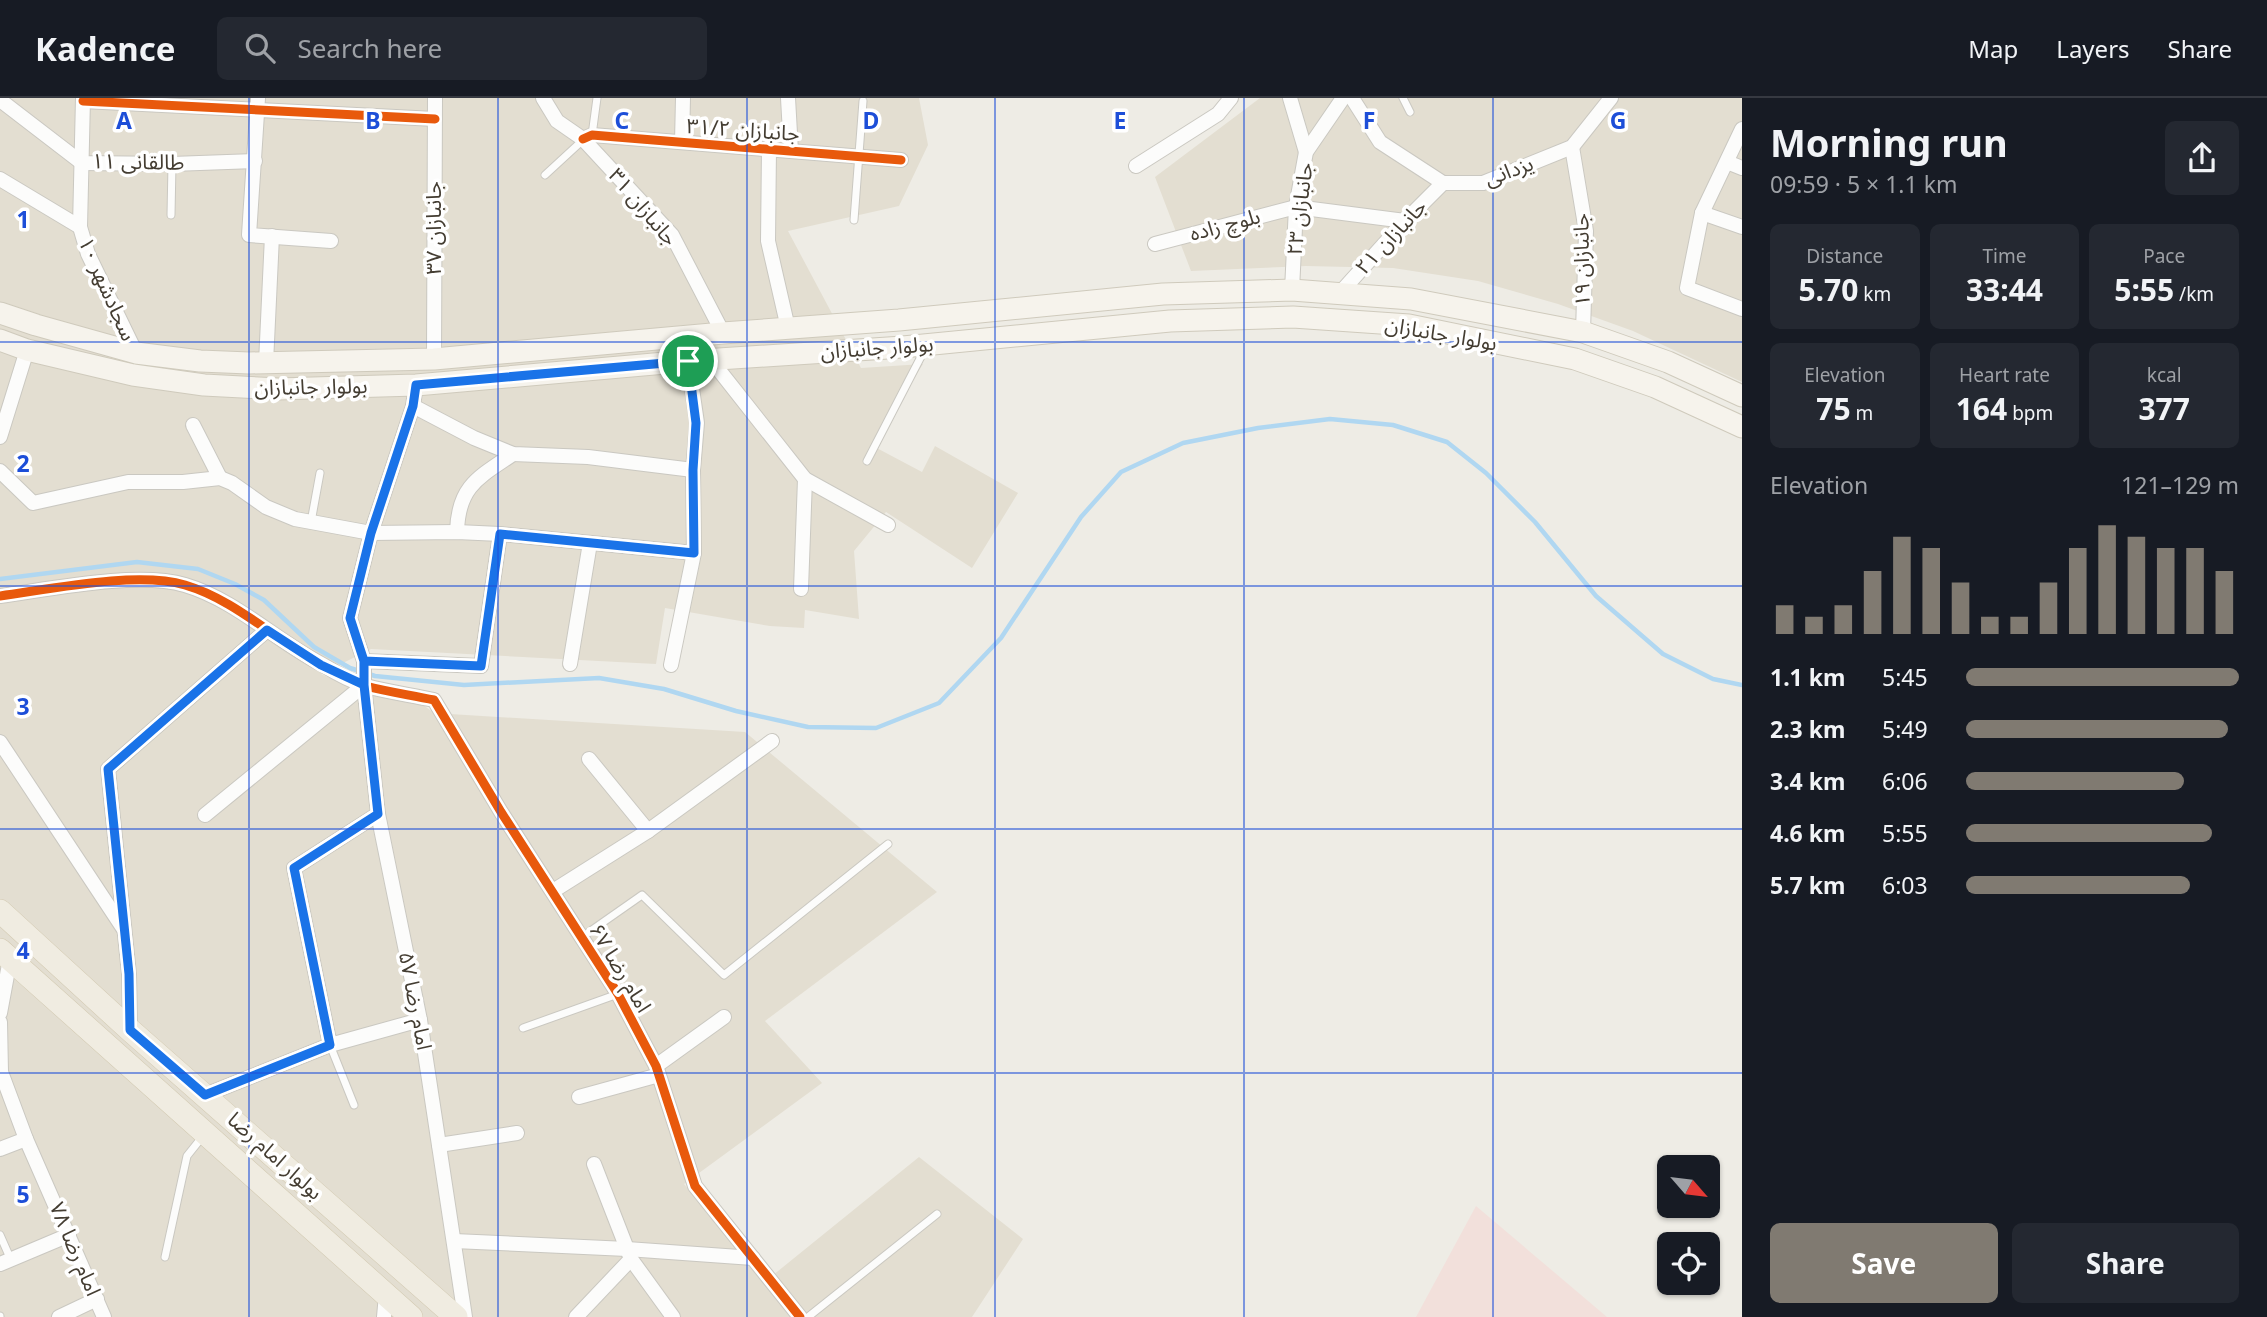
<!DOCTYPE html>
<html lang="en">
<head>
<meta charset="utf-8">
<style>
	:root { --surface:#171b24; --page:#242831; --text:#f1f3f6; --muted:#9ea1a6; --line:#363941; --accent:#807a71 }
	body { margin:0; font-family:"Noto Sans","Noto Sans Arabic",sans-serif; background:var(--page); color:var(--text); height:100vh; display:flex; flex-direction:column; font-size:26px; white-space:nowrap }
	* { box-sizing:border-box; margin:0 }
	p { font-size:23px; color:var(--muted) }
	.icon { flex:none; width:38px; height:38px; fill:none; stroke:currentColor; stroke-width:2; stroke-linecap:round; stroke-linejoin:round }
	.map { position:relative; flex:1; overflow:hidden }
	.drawer { display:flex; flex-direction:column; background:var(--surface); width:525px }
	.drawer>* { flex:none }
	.needle { width:46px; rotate:118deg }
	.tools { position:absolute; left:1657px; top:1057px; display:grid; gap:14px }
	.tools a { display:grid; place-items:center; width:63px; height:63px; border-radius:10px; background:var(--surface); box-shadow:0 2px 5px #0004; font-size:35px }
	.pin { position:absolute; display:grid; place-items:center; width:60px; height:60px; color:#fff; margin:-30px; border:4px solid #fff; border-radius:50%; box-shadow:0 2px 7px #0007 }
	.round { display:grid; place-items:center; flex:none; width:74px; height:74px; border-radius:10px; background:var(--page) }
	.headline { display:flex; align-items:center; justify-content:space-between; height:119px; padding:0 28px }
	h1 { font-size:38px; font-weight:700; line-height:52px }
	.stats { display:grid; grid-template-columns:repeat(3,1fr); gap:10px; height:119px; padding:7px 28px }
	.stats div { display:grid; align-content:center; border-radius:10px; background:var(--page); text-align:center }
	.stats b { font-size:30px; font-weight:700 }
	.stats small { font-size:19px; font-weight:400 }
	.stats p { font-size:19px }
	.chart { height:196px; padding:14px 28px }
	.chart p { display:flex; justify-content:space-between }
	.chart svg { width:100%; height:126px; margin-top:7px; stroke:var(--accent); stroke-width:6 }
	.cta { display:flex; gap:14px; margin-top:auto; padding:14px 28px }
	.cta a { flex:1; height:80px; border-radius:10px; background:var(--accent); color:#fff; font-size:28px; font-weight:700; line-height:80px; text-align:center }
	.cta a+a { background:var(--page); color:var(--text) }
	ul { padding:0 28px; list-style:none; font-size:23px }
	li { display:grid; grid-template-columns:112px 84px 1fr; align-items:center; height:52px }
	li i { height:18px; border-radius:9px; background:var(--accent) }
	header { display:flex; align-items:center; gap:42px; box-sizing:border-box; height:98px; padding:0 35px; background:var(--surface); border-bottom:2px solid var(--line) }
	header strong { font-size:33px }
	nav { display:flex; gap:38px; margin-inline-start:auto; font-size:24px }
	.search { width:490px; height:63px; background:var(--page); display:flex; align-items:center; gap:18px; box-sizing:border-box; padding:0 24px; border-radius:10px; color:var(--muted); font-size:26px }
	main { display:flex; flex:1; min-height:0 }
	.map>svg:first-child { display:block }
</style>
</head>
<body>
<header>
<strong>Kadence</strong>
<div class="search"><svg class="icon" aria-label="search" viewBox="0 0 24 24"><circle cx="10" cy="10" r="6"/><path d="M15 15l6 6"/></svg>Search here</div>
<nav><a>Map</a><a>Layers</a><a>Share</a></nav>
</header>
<main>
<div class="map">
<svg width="1742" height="1219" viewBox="0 0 1742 1219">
	<rect width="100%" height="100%" fill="#eeece5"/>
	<g fill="#e3ded1">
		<polygon points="0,0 919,0 928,47 899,108 788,133 861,270 923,266 871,347 922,374 935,348 1018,395 972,470 886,414 854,453 859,521 805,512 804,530 770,528 665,510 656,566 371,551 321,576 363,595 404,593 434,615 745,634 937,794 765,923 822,985 684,1086 767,1182 919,1059 1023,1141 972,1219 0,1219"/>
		<polygon points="1260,0 1742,0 1742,284 1633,233 1558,206 1478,183 1393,170 1306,168 1191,173 1155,79"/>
	</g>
	<polygon fill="#f2e0db" points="1476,1108 1607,1219 1416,1219"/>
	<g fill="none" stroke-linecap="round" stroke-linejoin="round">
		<polyline stroke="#b0d7f1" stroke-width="4.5" points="0,481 137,464 198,471 235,486 264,502 314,549 350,570 375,578 464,587 599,580 664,591 736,613 808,629 876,630 939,605 1001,540 1081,419 1121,374 1183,345 1258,330 1330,321 1393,327 1447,344 1486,375 1535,424 1596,498 1663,556 1713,581 1742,587"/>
		<defs>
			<g id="service">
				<polyline points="1403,0 1410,14"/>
				<polyline points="592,37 597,0"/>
				<polyline points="545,77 583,42"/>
				<polyline points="171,117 172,66"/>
				<polyline points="854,122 863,3"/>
				<polyline points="867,363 926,249"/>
				<polyline points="311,424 320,375"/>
				<polyline points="582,839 642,797 724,877 888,746"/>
				<polyline points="523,930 618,896"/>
				<polyline points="330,947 354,1007"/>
				<polyline points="0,1137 11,1162"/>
				<polyline points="165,1159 187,1058 203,1038"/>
				<polyline points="0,1218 0,1219"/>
				<polyline points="808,1219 937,1116"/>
			</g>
			<g id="minor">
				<polyline points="83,0 80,129 88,156 136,255"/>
				<polyline points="258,0 249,137 331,143"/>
				<polyline points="543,0 557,23 583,41 672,137 723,235"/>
				<polyline points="788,0 791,53"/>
				<polyline points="1290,0 1306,54"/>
				<polyline points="1352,0 1380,44 1443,85"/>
				<polyline points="0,2 82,65 172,66 255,63"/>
				<polyline points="83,3 435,21"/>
				<polyline points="1742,31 1702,115 1687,190 1742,211"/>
				<polyline points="583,41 592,37 901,62"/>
				<polyline points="682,44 683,0"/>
				<polyline points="1572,49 1586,133 1583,234"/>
				<polyline points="769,51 768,143 788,230"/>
				<polyline points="1727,64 1742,70"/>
				<polyline points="1136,68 1218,16 1231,0"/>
				<polyline points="0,81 80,129"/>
				<polyline points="1443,85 1483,85 1572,49 1611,0"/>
				<polyline points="1702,115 1742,129"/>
				<polyline points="1155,146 1296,109 1405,123"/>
				<polyline points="1292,192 1296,109 1306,54 1343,0"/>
				<polyline points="1340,195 1405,123 1443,85"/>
				<polyline points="434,261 435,0"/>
				<polyline points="711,262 805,381 888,427"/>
				<polyline points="266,265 272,138"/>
				<polyline points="416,287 413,308 371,435 350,520 364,563 364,587 378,716 420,922 465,1219"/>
				<polyline points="413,308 474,340 513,356 588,359 693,372"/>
				<polyline points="193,327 220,380"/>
				<polyline points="0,339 27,252"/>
				<polyline points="0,373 33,405 128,384 183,384 220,380 232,385 266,409 295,421 371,435 457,434 500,436 694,455"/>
				<path d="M457 434C458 388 479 379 513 356"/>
				<polyline points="801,491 805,381"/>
				<path d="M0 498C51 491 137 473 185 487 236 502 276 543 323 567 336 575 351 583 366 588 388 594 411 597 434 602L501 714 618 896 656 968 695 1088 800 1219"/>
				<polyline points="364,563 481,568 500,436"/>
				<polyline points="570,566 590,445"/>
				<polyline points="671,567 694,455 693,372 697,325 688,263"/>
				<polyline points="0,644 123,830"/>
				<polyline points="589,661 648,733"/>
				<polyline points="205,717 364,587"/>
				<polyline points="553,793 648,733 772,643"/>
				<polyline points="0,915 10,861"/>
				<polyline points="0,924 1,974 26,1041 104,1219"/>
				<polyline points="130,932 129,876 108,671 267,532"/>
				<polyline points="330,947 294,770 378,716"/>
				<polyline points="656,968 724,919"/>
				<polyline points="205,997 330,947 420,922"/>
				<polyline points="579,999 659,977"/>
				<polyline points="439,1047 517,1035"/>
				<polyline points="0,1051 26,1041"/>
				<polyline points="594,1066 631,1161 673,1219"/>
				<polyline points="454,1143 627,1151 753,1160"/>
				<polyline points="0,1166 69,1137"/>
				<polyline points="59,1219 97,1201"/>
				<polyline points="384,1219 386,1197"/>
				<polyline points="576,1219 631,1161"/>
			</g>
			<g id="secondary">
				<polyline points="0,215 36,227 136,255 200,263 249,265 434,261 723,235 899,222 1163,196 1292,192 1411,201 1583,234 1668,264 1742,298"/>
				<polyline points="0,242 27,252 133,277 204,287 278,291 416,287 688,263 903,249 1170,223 1293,219 1409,227 1575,261 1655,289 1742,329"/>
			</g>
			<g id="primary">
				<polyline points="0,813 130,932 456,1219"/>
				<polyline points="0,852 411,1219"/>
			</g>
		</defs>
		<use href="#service" stroke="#cac8c1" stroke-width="9"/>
		<use href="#minor" stroke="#cac8c1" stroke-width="16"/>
		<use href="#secondary" stroke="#cfcabc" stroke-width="23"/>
		<use href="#primary" stroke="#d2c9b1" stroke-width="24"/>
		<use href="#service" stroke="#fcfcfb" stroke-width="7"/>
		<use href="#minor" stroke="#fcfcfb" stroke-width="14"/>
		<use href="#secondary" stroke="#f6f3ec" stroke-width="21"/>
		<use href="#primary" stroke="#f0ece1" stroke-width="23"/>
		<defs>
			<g id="cycleway">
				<polyline points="83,3 435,21"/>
				<polyline points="583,41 592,37 901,62"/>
				<path d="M0 498C51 491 137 473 185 487 236 502 276 543 323 567 336 575 351 583 366 588 388 594 411 597 434 602L501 714 618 896 656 968 695 1088 800 1219"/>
				<polyline points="130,932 129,876 108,671 267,532"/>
			</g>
		</defs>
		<use href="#cycleway" stroke="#fff" stroke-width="13"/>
		<use href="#cycleway" stroke="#e8590c" stroke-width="9"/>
	</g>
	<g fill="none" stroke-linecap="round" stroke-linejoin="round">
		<defs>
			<polyline id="route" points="688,263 416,287 413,308 371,435 350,520 364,563 364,587 321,567 267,532 108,671 129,876 130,932 205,997 330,947 294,770 378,716 364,587 364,563 481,568 500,436 694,455 693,372 696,325 688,263"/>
		</defs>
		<use href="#route" stroke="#fff" stroke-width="14"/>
		<use href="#route" stroke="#1a73e8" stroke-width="9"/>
	</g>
	<path fill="none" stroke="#1d4ed8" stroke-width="2" stroke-opacity="0.55" d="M249 0V1219M498 0V1219M747 0V1219M995 0V1219M1244 0V1219M1493 0V1219M0 244H1742M0 488H1742M0 731H1742M0 975H1742"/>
	<g text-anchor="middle" stroke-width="7" stroke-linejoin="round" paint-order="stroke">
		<g font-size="21" fill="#443d32" stroke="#fff">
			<text transform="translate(743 32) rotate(4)" y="7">جانبازان ۳۱/۲</text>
			<text transform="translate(138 64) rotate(1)" y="7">طالقانی ۱۱</text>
			<text transform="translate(1509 73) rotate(-20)" y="7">یزدانی</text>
			<text transform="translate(643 109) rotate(50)" y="7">جانبازان ۳۱</text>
			<text transform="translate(1300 111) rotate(-83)" y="7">جانبازان ۲۳</text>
			<text transform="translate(1225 127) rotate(-15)" y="7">بلوچ زاده</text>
			<text transform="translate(434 130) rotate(-90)" y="7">جانبازان ۳۷</text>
			<text transform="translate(1391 139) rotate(-47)" y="7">جانبازان ۲۱</text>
			<text transform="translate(1582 162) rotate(-91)" y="7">جانبازان ۱۹</text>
			<text transform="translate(107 191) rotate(66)" y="7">سجادشهر ۱۰</text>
			<text transform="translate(1441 236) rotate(10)" y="7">بولوار جانبازان</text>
			<text transform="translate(877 250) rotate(-4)" y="7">بولوار جانبازان</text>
			<text transform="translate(311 289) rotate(-1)" y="7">بولوار جانبازان</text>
			<text transform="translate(620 870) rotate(59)" y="7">امام رضا ۶۷</text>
			<text transform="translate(415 903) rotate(79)" y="7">امام رضا ۵۷</text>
			<text transform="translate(275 1058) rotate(42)" y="7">بولوار امام رضا</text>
			<text transform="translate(75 1151) rotate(67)" y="7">امام رضا ۷۸</text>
		</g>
	</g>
	<g font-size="23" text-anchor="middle" font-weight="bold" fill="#1d4ed8" stroke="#fff" stroke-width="7" stroke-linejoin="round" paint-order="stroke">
		<text x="124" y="31">A</text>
		<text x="373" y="31">B</text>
		<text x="622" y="31">C</text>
		<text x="871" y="31">D</text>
		<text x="1120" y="31">E</text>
		<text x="1369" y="31">F</text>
		<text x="1618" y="31">G</text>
		<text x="23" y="130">1</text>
		<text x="23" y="374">2</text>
		<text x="23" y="617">3</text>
		<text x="23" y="861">4</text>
		<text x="23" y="1105">5</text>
	</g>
</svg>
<div class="tools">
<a><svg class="needle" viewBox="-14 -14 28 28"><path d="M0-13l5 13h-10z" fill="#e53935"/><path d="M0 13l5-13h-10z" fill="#9ea1a6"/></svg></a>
<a><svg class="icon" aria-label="locate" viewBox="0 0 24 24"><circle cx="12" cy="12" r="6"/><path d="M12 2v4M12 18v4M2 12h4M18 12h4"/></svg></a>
</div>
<div class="pin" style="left:688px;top:263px;background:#1e9e55"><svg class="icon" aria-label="arrive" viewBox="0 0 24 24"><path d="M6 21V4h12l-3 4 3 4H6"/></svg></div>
</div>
<section class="drawer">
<div class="headline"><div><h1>Morning run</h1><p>09:59 · 5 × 1.1 km</p></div><a class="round"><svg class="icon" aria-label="share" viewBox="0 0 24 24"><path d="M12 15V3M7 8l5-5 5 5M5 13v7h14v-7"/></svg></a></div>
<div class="stats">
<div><p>Distance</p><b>5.70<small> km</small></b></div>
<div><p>Time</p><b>33:44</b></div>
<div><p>Pace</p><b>5:55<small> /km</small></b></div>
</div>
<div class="stats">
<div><p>Elevation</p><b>75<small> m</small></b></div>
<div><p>Heart rate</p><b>164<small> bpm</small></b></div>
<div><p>kcal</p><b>377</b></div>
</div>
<div class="chart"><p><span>Elevation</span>121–129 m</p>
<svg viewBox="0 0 160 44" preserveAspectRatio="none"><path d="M5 44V34M15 44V38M25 44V34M35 44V22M45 44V10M55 44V14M65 44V26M75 44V38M85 44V38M95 44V26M105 44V14M115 44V6M125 44V10M135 44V14M145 44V14M155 44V22"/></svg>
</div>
<ul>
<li><b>1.1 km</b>5:45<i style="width:100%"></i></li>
<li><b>2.3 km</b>5:49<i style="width:96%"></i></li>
<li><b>3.4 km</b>6:06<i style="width:80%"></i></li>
<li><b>4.6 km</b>5:55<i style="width:90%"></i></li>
<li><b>5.7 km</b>6:03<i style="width:82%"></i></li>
</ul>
<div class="cta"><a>Save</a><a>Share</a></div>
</section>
</main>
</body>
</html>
